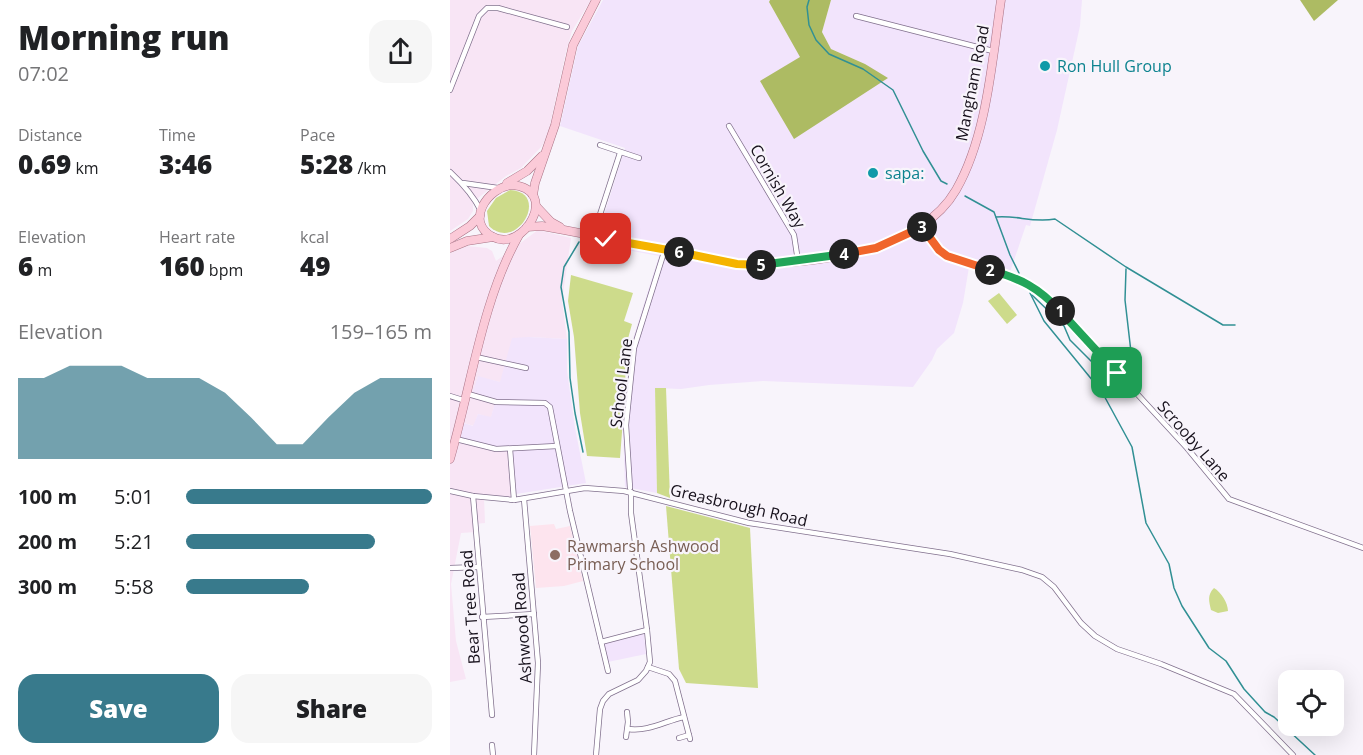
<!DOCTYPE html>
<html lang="en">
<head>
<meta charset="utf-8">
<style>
	:root { --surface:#fff; --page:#f6f6f6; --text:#202124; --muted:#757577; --accent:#387a8c }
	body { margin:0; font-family:"Open Sans",sans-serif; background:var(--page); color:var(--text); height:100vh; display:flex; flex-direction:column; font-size:22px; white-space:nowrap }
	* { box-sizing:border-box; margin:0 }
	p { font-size:20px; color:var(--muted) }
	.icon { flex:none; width:33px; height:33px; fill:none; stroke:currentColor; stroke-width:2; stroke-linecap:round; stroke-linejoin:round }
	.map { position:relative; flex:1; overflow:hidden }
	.panel { display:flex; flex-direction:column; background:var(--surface); width:450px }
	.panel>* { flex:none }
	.controls { position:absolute; left:828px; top:670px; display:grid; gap:12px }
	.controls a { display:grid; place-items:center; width:66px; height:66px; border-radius:12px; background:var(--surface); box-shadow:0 6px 24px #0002; font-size:30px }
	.pin { position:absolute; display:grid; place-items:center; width:51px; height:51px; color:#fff; margin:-26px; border-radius:12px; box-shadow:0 3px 9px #0006 }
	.km { position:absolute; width:30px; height:30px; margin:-15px; border-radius:50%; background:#222; color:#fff; font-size:16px; line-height:30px; text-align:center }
	.round { display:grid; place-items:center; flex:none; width:63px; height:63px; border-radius:18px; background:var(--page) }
	.head { display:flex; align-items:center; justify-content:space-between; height:102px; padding:0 18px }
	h1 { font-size:33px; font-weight:800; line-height:45px }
	.metrics { display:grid; grid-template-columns:repeat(3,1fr); gap:9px; height:102px; padding:6px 18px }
	.metrics div { display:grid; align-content:center }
	.metrics b { font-size:26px; font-weight:800 }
	.metrics small { font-size:16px; font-weight:400 }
	.metrics p { font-size:16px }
	.chart { height:168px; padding:12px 18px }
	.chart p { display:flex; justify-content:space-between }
	.chart svg { width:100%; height:108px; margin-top:6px; fill:var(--accent); opacity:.7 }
	.primary-button { display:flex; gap:12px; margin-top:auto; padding:12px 18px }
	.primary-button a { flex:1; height:69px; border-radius:18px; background:var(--accent); color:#fff; font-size:24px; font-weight:800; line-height:69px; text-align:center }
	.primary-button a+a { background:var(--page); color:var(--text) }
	ul { padding:0 18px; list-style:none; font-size:20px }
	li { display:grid; grid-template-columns:96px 72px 1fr; align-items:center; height:45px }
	li i { height:15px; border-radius:8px; background:var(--accent) }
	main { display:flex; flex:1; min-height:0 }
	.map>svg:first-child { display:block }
</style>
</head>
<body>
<main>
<section class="panel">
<div class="head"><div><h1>Morning run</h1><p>07:02</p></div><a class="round"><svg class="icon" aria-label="share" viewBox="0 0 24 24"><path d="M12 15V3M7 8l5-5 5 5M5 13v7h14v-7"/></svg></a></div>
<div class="metrics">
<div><p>Distance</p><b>0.69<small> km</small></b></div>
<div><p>Time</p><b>3:46</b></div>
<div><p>Pace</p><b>5:28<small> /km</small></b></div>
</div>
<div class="metrics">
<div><p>Elevation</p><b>6<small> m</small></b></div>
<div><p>Heart rate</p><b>160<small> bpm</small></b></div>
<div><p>kcal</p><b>49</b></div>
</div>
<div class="chart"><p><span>Elevation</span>159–165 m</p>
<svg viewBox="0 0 160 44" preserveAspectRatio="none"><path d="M0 44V11L10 11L20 6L30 6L40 6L50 11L60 11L70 11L80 17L90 27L100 38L110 38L120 27L130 17L140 11L150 11L160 11V44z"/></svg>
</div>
<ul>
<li><b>100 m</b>5:01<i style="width:100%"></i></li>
<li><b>200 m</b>5:21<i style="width:77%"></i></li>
<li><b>300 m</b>5:58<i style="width:50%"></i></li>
</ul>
<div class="primary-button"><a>Save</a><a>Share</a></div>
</section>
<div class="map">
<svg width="913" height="755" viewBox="0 0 913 755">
	<rect width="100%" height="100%" fill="#f8f4fb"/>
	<g fill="#f8e5f5">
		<polygon points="0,0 141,0 122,31 116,52 98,134 92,146 71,168 56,176 23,202 23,211 18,219 0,231"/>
		<polygon points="88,230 121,238 112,301 117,339 79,337 50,382 28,377 24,392 46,399 41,418 28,414 24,426 11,422 60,449 64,500 34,497 35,523 25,524 26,532 11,533 1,584 6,641 16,679 0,682 0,253 17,246 37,248 42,251 46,261"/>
	</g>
	<g fill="#f2e4fc">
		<polygon points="153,0 320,0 319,2 351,57 415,64 381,49 372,32 381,0 632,0 630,26 607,130 580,226 576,225 560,272 520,261 513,303 504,333 487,349 482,360 463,387 313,381 259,385 231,389 205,388 207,493 175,487 173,426 182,342 209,256 145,244 175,148 110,126 128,46"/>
		<polygon points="79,337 117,339 117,371 125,428 136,483 66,494 66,481 62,481 60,449 46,449 6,439 11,422 23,426 28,414 41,417 46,399 23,392 28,376 50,382 62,338"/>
		<polygon points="194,634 196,654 158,662 154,643"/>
	</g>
	<polygon fill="#fde4ee" points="104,524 106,529 120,526 133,581 114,586 86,588 80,526"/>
	<g fill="#cddb8b">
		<path d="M60 190C101 192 67 253 39 226L37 211 46 198Z"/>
		<polygon points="121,275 183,293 174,321 182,324 176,346 175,393 170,458 137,456 130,413 124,337 118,301"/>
		<polygon points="549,293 567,315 557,324 538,301"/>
		<polygon points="205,388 216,388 220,498 207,493"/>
		<polygon points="216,506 300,528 308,688 236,683 229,669"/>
		<path d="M764 588C771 592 778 603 778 611L768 613 761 610C759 601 757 595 764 588Z"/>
	</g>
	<g fill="#adbb63">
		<polygon points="320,0 381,0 372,32 381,49 415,64 438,78 344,139 310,81 350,57 319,2"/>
		<polygon points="850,0 888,0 864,21"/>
	</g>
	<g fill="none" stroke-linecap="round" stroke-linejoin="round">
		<g stroke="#319094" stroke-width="1.5">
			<polyline points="359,0 357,7 359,25 366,40 379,54 413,69 443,90 473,151 491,181 497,184"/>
			<polyline points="515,196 544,212 560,255 569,273"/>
			<path d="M546 217C567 215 582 223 605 219L676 267 773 325H785"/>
			<polyline points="129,242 114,267 111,287 119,332 120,378 125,413 133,452"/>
			<polyline points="676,269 675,300 684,378"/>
			<polyline points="580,293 594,321 652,392 682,447 696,523 719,564 724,588 732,606 759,648 776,661 794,689 815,712 824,717 865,755"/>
			<polyline points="582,295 614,326 620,340 647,367 652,390"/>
		</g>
		<defs>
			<g id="street">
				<polyline points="406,16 543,51"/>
				<polyline points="0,90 29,16 37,8 48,8 117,27"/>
				<polyline points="279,126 344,235 348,261"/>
				<polyline points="150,145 189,158"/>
				<path d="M0 172C13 184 23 195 31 211"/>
				<polyline points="13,183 48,188"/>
				<polyline points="471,227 489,250 497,256 568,278 595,294 737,448 779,499 913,548"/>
				<polyline points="143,236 170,153"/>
				<polyline points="26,357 76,368"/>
				<polyline points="18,394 46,402 95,403 100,407 120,511 158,671"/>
				<polyline points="0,396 16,401"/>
				<polyline points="6,439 46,449 107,446"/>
				<polyline points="60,449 64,500"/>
				<polyline points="180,488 176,425 184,348 215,249"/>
				<polyline points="0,491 23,496 64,500 135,488 174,491 299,523 500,554 572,570 592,577 604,587 631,623 645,636 667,649 711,664 784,694 843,755"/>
				<polyline points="23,496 42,715"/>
				<polyline points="74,499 88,663 84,755"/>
				<polyline points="0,568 29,567"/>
				<polyline points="32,617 84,614"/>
				<polyline points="151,642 197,630"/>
				<polyline points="198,667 219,674 225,681 240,739"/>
				<path d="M178 729C198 732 215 721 234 717"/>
				<polyline points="176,737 178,722 177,712"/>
				<polyline points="229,738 239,735"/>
				<polyline points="42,745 43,755"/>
				<polyline points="146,755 150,709 153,701 159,694 188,680 196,671 200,662 197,630 181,513 181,492"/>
			</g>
			<g id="primary">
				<polyline points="57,183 77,171 92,156"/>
				<path d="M62 185C111 189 74 253 43 237 14 222 38 187 62 185Z"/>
				<polyline points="83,195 85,183 105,125 123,45 146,0"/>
				<polyline points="86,206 101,222 110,227"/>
				<path d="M77 227 92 226 114 230 296 265C363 263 469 254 506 190 537 136 542 61 551 0"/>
				<polyline points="0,239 20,226 30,216"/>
				<polyline points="0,248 17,241 43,237"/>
				<path d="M0 459C21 387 32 300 69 235"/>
			</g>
		</defs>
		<use href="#street" stroke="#81708d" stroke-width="6"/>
		<use href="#primary" stroke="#a97285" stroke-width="9"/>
		<use href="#street" stroke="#fff" stroke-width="4.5"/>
		<use href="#primary" stroke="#fbcad8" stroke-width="8"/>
	</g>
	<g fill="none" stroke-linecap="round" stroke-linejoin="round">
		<defs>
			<polyline id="split-1" points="610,311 667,373"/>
			<path id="split-2" d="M540 270C571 279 588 287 610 311"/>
			<polyline id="split-3" points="472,227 489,250 497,256 540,270"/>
			<polyline id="split-4" points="394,254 426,248 472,227"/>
			<polyline id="split-5" points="311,265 394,254"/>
			<polyline id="split-6" points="229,252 287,264 311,265"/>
			<polyline id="split-7" points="156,239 229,252"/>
		</defs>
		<use href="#split-1" stroke="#fff" stroke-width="12"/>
		<use href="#split-2" stroke="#fff" stroke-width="12"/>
		<use href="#split-3" stroke="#fff" stroke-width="12"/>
		<use href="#split-4" stroke="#fff" stroke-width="12"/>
		<use href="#split-5" stroke="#fff" stroke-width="12"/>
		<use href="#split-6" stroke="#fff" stroke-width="12"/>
		<use href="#split-7" stroke="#fff" stroke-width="12"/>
		<use href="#split-1" stroke="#22a559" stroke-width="8"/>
		<use href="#split-2" stroke="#22a559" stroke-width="8"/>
		<use href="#split-3" stroke="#f0652b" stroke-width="8"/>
		<use href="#split-4" stroke="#f0652b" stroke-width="8"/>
		<use href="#split-5" stroke="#22a559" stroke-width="8"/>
		<use href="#split-6" stroke="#f5b400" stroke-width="8"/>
		<use href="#split-7" stroke="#f5b400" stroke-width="8"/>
	</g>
	<g fill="#0f9aa8" stroke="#f8f4fb" stroke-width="2">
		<circle cx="595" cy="66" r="6"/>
		<circle cx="423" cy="173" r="6"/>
	</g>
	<circle fill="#8d6e63" stroke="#f8f4fb" stroke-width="2" cx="105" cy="555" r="6"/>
	<g text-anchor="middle" stroke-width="4.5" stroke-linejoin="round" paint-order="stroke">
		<g font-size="16" fill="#0d838f" stroke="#f8f4fb" text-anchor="start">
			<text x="607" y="72">Ron Hull Group</text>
			<text x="435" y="179">sapa:</text>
		</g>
		<g font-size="16" fill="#16101b" stroke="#f8f4fb">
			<text transform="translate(522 83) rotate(-79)" y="6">Mangham Road</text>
			<text transform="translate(328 186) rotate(60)" y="6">Cornish Way</text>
			<text transform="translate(171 383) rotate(-83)" y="6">School Lane</text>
			<text transform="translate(744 441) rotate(49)" y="6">Scrooby Lane</text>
			<text transform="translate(289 505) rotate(13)" y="6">Greasbrough Road</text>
			<text transform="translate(20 607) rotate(-94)" y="6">Bear Tree Road</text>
			<text transform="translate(72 628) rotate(-94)" y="6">Ashwood Road</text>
		</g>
		<g font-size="16" fill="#785e54" stroke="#f8f4fb" text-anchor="start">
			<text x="117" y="552">Rawmarsh Ashwood<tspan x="117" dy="18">Primary School</tspan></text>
		</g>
	</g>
</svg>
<div class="controls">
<a><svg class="icon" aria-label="locate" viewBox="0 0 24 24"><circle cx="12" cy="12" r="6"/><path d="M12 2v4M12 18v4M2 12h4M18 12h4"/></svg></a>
</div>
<div class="pin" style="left:667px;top:373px;background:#1e9e55"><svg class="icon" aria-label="arrive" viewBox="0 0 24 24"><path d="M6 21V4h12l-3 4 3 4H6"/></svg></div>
<div class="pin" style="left:156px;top:239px;background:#d93025"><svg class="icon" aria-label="check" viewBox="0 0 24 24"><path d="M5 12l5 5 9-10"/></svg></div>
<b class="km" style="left:610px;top:311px">1</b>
<b class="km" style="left:540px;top:270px">2</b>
<b class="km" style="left:472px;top:227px">3</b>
<b class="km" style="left:394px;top:254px">4</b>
<b class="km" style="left:311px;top:265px">5</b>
<b class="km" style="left:229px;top:252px">6</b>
</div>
</main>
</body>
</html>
